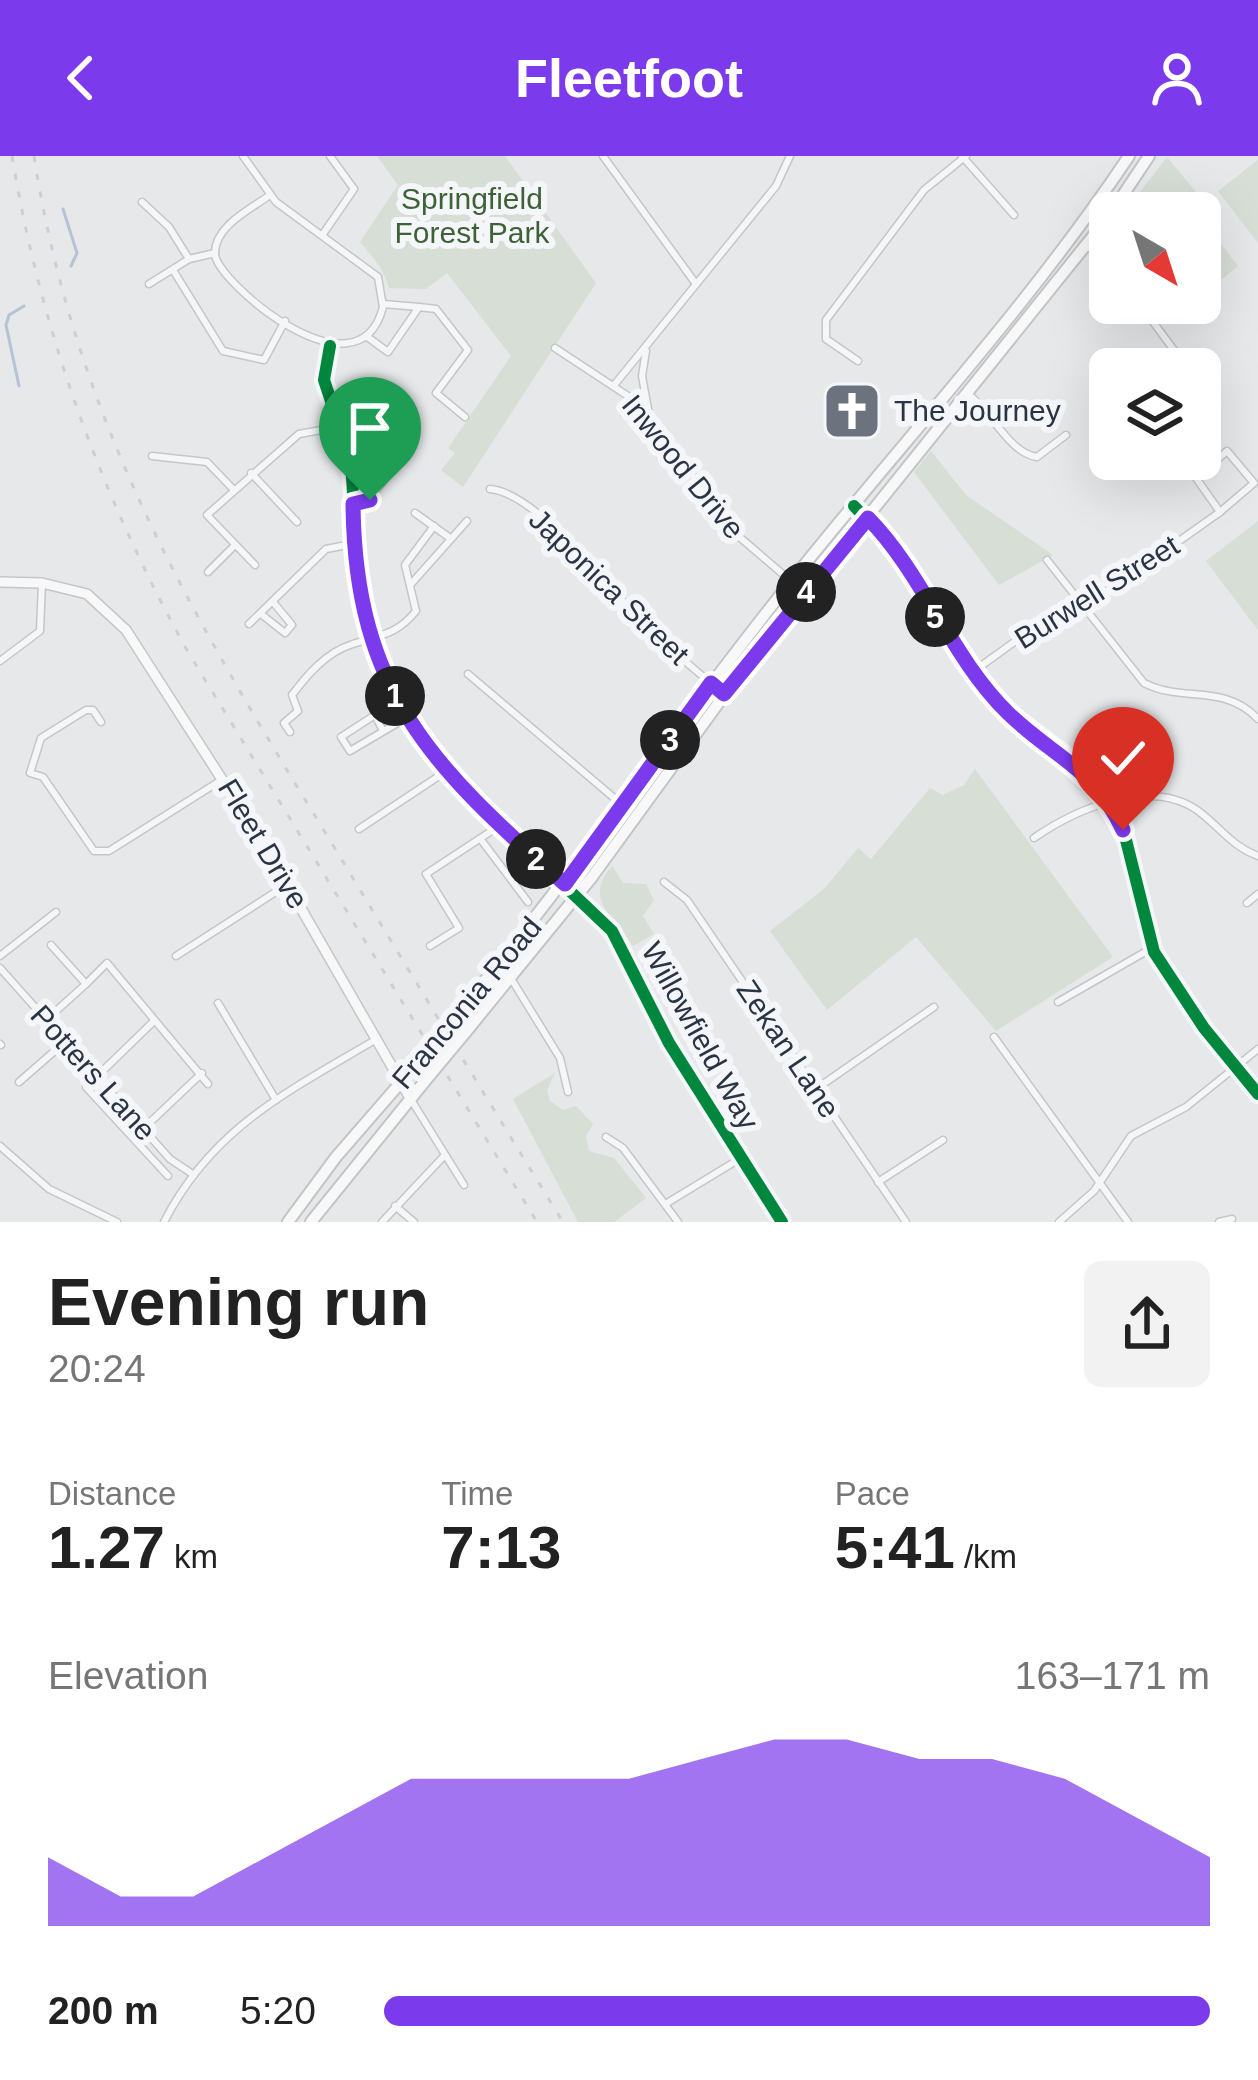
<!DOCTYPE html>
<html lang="en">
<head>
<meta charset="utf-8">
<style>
	:root { --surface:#fff; --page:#f2f2f2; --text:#222; --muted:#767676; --accent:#7c3aed }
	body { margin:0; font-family:Helvetica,sans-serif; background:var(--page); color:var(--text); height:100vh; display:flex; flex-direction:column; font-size:45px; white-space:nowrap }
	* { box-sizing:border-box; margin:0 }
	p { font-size:39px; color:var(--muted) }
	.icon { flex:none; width:66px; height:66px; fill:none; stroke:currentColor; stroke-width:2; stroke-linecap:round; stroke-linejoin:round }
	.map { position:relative; height:1066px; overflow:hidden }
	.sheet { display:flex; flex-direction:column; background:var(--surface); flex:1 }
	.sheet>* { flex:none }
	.needle { width:78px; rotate:141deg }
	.buttons { position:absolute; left:1089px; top:36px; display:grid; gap:24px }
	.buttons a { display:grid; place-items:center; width:132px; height:132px; border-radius:18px; background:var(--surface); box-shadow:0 12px 48px #0002; font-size:60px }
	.pin { position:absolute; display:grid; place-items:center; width:102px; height:102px; color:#fff; margin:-123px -51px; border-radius:50% 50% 50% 0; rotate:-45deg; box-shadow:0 0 12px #0007 }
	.pin .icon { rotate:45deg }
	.km { position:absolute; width:60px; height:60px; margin:-30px; border-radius:50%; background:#222; color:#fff; font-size:33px; line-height:60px; text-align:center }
	.round { display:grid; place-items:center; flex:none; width:126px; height:126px; border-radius:18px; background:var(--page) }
	.summary { display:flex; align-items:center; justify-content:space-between; height:204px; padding:0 48px }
	h1 { font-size:66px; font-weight:800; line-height:90px }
	.metrics { display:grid; grid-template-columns:repeat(3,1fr); gap:18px; height:204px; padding:12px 48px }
	.metrics div { display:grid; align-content:center }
	.metrics b { font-size:60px; font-weight:800 }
	.metrics small { font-size:33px; font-weight:400 }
	.metrics p { font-size:33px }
	.chart { height:336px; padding:24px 48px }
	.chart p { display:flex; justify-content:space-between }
	.chart svg { width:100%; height:216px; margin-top:12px; fill:var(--accent); opacity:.7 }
	ul { padding:0 48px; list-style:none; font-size:39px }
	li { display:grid; grid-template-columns:192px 144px 1fr; align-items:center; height:90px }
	li i { height:30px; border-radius:15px; background:var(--accent) }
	header { display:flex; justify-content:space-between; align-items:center; height:156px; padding:0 48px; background:var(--accent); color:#fff; font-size:54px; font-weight:800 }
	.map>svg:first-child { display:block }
</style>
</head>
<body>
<header><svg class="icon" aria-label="back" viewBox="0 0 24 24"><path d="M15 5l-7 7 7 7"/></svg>Fleetfoot<svg class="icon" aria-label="person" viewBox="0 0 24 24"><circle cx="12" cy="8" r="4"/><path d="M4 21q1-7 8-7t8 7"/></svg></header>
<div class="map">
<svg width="1258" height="1066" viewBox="0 0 1258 1066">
	<rect width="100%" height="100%" fill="#e6e8ea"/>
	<g fill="#d6ded6">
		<path d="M377 0H505L596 127 463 331 441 314 455 297 448 292 511 200 447 117 426 133 389 132C383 110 371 100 360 86L398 29Z"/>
		<polygon points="1167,1 1213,57 1203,65 1238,110 1200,141 1200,57 1124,57"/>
		<polygon points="1258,4 1258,87 1218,35"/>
		<polygon points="931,295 966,339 1053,399 999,429 914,316"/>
		<polygon points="1258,365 1258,474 1206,405"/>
		<polygon points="975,613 1113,801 996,875 916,781 827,854 770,775 825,732 858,692 871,703 930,632 943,639 964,629"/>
		<path d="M612 710 623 727 646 728 654 744 643 760 654 778 633 790C613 758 583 744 612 710Z"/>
		<polygon points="555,917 547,934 550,945 563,954 576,950 593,968 586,980 589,995 614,1002 646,1042 614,1066 578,1066 513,943"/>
	</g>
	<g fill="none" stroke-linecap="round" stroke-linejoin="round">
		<g stroke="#b4c4d5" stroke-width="3">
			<polyline points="63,53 77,97 71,110"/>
			<polyline points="19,230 6,169 9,159 24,150"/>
		</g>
		<defs>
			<g id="street">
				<path d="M243 0 276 46 378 121 383 151C358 248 215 124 215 98 214 70 251 53 270 39"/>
				<polyline points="603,0 696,128"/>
				<polyline points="962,0 1014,59"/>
				<polyline points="142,46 169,71 189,103"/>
				<polyline points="323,78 354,33 330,0"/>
				<polyline points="1087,90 1110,109"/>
				<polyline points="173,114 223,195 264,204 285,165"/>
				<polyline points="149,128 189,103 215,97"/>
				<polyline points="1139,147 1188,213"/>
				<polyline points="383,148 419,151"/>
				<polyline points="366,180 388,196 419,151 436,153 468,194 436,237 465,261"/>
				<polyline points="330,190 324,224 351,305 359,436 388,527 445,616 612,775 669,887 782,1066"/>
				<polyline points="555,192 637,246 737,379 805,437"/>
				<polyline points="646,195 642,220 648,253"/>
				<polyline points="858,205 826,183 826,164 924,34 966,0"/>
				<polyline points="615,228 776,30 790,0"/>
				<polyline points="1200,229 1212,245 1200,255"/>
				<path d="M968 238C993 257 1009 297 1037 301L1066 279"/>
				<polygon points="1227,295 1254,327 1220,356 1196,322"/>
				<polyline points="152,300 207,306 234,334"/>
				<polyline points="251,317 297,366"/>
				<path d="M490 333C537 337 605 429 639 462 666 490 694 514 725 538"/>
				<polyline points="855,351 896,395 939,466 1000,549 1077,608 1103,638 1126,684 1154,796 1204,872 1258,938"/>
				<polyline points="415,357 450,382"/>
				<path d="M1047 404 1144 527C1183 547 1224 527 1258 563"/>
				<polyline points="255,409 207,359 299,278 360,267 403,298 370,343 353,348"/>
				<polyline points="208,416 235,389"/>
				<polyline points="411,428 467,365"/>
				<polyline points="261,458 285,477 292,469 273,446"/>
				<polyline points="249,468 326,393 352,388"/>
				<polyline points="0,505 40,475 42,427"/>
				<polyline points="974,515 1075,442 1151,405 1220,356"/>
				<polyline points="468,518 620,647"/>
				<polyline points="101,566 93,554 86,554 41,582 30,617 43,621 94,695 109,695 223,623"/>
				<polyline points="383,575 375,559 341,581 350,595 406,562"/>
				<path d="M290 576 284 567 298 555 292 539C307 519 326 497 350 489 378 479 396 480 416 455L405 409 434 370"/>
				<polyline points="359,673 445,616"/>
				<path d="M1034 682C1076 653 1149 621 1197 654 1219 670 1231 690 1258 700"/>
				<polyline points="482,685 528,746"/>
				<polyline points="664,726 687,744 906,1066"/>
				<polyline points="1247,747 1258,738"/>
				<polyline points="430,790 459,772 426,718 499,670"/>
				<polyline points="0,800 56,756"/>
				<polyline points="176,800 288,728"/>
				<polyline points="0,812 170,1003 191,1017"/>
				<polyline points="512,824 560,902 568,936"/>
				<polyline points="86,828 107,807 208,928"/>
				<polyline points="1058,846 1152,792"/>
				<polyline points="218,847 276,944"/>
				<polyline points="46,864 86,828 51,789"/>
				<polyline points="154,865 86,931 168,1020"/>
				<polyline points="994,881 1128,1066"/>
				<polyline points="0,888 1,889"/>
				<polyline points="19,926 65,886"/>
				<polyline points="816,933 934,851"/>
				<polyline points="410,942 464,1029"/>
				<polyline points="144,972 202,917"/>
				<polyline points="606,981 623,992 678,1066"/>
				<polyline points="0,990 49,1033 117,1066"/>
				<polyline points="878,1026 943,984"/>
				<polyline points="667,1047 741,1002"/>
				<polyline points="395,1050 414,1066"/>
				<path d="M164 1066C212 972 287 936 375 884"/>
				<polyline points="382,1066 444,1000"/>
				<polyline points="1059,1066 1094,1035 1131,980 1186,951 1258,893"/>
				<polyline points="1219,1066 1232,1063"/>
			</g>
			<polyline id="secondary" points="0,426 42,427 87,438 126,474 268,695 410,942"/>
			<g id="primary">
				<polyline points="1111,57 1149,0"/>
				<path d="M455 861C572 720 675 571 789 428 902 286 1028 151 1129 0"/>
				<polyline points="465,877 592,721 725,538 1110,59"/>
				<polyline points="288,1066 336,1001 415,910"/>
				<polyline points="311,1066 425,925"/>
			</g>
		</defs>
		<use href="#street" stroke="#c4c6c8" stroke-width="9"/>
		<use href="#secondary" stroke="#c4c6c8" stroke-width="12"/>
		<use href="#primary" stroke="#c2c5c8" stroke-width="14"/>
		<use href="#street" stroke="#f5f6f7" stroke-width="6"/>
		<use href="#secondary" stroke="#f8f8f8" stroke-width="9"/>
		<use href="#primary" stroke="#f8f8f8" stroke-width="10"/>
		<g stroke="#cecfd2" stroke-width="3" stroke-dasharray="6 12" stroke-linecap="butt">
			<path d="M12 0C41 176 101 340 188 496L537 1066"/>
			<path d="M34 0C76 268 192 460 331 686 408 813 485 940 563 1066"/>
		</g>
		<defs>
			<g id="primary-bridge">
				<polyline points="415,910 455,861"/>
				<polyline points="425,925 465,877"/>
			</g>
		</defs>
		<use href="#primary-bridge" stroke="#c2c5c8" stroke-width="14" stroke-linecap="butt"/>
		<use href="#primary-bridge" stroke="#f8f8f8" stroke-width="10"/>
		<defs>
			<g id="cycleway">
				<polyline points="330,190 324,224 351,305 359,436 388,527 445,616 612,775 669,887 782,1066"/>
				<polyline points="854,350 896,395 939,466 1000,549 1077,608 1103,638 1126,684 1154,796 1204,872 1258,938"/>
			</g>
		</defs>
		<use href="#cycleway" stroke="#f4f6f9" stroke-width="20"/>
		<use href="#cycleway" stroke="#00873e" stroke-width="12"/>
	</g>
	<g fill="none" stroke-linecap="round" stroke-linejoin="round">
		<defs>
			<path id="route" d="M370 344 353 348C355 535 432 611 565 728L711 527 724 538 868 362C924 419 950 500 1008 557 1053 601 1094 611 1123 674"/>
		</defs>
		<use href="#route" stroke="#fff" stroke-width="24"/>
		<use href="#route" stroke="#7c3aed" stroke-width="15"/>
	</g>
	<defs>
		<symbol id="church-square" viewBox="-11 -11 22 22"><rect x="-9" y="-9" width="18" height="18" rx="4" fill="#6c737f" stroke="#f4f6f9"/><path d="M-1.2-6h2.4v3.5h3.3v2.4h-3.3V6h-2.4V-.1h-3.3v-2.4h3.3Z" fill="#fff"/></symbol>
	</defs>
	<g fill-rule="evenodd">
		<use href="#church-square" x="819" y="222" width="66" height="66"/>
	</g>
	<g text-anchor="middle" stroke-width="12" stroke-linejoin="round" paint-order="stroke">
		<g font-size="30" fill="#3f6138" stroke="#f4f6f9">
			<text x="472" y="53">Springfield<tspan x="472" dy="34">Forest Park</tspan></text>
		</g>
		<g font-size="30" fill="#2b3445" stroke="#f4f6f9" text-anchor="start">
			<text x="894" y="265">The Journey</text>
		</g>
		<g font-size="30" fill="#2b3445" stroke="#f4f6f9">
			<text transform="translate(683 311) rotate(51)" y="10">Inwood Drive</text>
			<text transform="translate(609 431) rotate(44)" y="10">Japonica Street</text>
			<text transform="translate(1097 436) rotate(-32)" y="10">Burwell Street</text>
			<text transform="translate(263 688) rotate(59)" y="10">Fleet Drive</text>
			<text transform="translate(467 847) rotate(-50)" y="10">Franconia Road</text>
			<text transform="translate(700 880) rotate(61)" y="10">Willowfield Way</text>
			<text transform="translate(788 893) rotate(56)" y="10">Zekan Lane</text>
			<text transform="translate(93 917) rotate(48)" y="10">Potters Lane</text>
		</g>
	</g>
</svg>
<div class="buttons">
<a><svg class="needle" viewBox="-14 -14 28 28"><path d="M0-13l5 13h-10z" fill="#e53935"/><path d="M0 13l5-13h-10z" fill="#767676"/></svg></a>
<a><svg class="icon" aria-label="layers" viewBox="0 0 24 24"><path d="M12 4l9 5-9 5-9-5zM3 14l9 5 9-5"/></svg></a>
</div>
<div class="pin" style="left:370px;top:344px;background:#1e9e55"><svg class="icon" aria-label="arrive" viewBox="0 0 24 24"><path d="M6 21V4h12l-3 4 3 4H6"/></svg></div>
<div class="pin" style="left:1123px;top:674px;background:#d93025"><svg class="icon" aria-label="check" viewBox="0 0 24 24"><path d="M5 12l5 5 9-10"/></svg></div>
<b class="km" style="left:395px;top:540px">1</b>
<b class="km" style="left:536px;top:703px">2</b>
<b class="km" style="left:670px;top:584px">3</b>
<b class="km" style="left:806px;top:436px">4</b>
<b class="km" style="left:935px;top:461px">5</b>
</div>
<section class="sheet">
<div class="summary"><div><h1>Evening run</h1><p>20:24</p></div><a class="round"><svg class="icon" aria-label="share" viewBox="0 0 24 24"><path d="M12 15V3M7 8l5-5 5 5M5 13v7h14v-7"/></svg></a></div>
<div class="metrics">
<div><p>Distance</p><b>1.27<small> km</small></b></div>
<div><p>Time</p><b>7:13</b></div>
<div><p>Pace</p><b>5:41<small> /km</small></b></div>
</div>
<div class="chart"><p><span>Elevation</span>163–171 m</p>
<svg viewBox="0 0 160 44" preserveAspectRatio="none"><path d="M0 44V30L10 38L20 38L30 30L40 22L50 14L60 14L70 14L80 14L90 10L100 6L110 6L120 10L130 10L140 14L150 22L160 30V44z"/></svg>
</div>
<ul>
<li><b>200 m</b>5:20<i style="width:100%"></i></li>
</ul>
</section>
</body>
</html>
